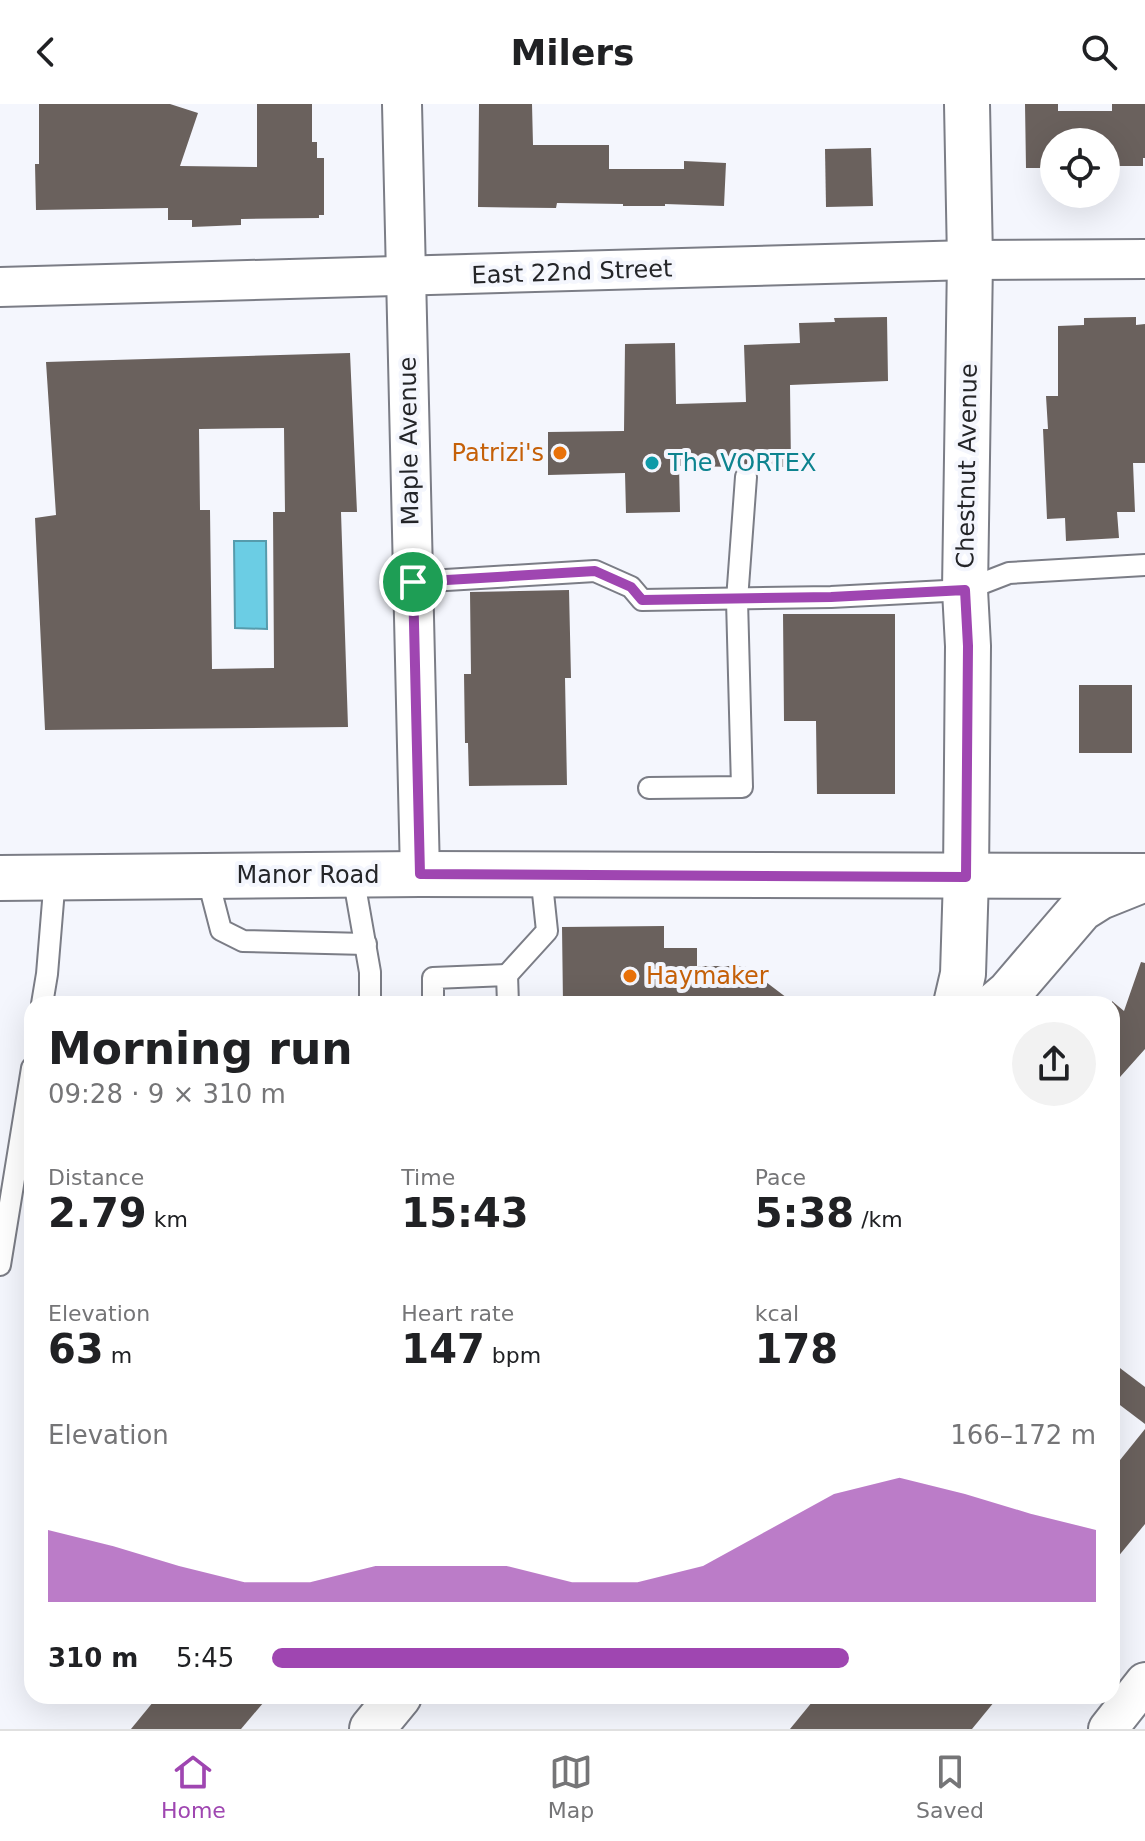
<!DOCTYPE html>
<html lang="en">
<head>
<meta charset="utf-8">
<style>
	:root { --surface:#fff; --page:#f2f2f2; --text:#202124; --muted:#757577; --line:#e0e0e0; --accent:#9f46b1 }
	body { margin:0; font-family:"DejaVu Sans",sans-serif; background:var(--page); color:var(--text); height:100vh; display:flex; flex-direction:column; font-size:30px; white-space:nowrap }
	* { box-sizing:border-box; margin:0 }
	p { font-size:26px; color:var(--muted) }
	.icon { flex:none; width:44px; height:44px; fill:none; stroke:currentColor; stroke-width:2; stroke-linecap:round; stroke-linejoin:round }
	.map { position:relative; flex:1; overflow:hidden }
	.drawer { position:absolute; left:24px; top:892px; width:1096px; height:708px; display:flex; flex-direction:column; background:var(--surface); border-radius:24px; box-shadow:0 8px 32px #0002 }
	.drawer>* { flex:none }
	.controls { position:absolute; left:1040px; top:24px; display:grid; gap:16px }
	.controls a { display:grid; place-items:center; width:80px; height:80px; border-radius:50%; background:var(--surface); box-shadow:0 8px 32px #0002; font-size:40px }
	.pin { position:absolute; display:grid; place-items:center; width:68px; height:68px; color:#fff; margin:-34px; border:4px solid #fff; border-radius:50%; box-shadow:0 2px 8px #0007 }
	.round { display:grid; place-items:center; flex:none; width:84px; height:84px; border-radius:42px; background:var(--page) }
	.summary { display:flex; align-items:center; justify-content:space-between; height:136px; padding:0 24px }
	h1 { font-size:44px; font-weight:700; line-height:60px }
	.metrics { display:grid; grid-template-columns:repeat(3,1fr); gap:12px; height:136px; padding:8px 24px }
	.metrics div { display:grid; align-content:center }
	.metrics b { font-size:40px; font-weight:700 }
	.metrics small { font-size:22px; font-weight:400 }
	.metrics p { font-size:22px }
	.chart { height:224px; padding:16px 24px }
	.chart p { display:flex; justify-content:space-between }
	.chart svg { width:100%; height:144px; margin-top:8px; fill:var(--accent); opacity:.7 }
	ul { padding:0 24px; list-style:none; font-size:26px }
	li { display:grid; grid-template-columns:128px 96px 1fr; align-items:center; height:60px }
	li i { height:20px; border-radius:10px; background:var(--accent) }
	header { display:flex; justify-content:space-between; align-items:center; height:104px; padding:0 24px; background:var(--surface); font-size:36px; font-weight:700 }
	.tab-bar { display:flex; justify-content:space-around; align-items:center; height:112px; border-top:2px solid var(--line); background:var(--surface); font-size:22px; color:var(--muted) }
	.tab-bar a { display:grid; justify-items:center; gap:4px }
	.tab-bar .active { color:var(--accent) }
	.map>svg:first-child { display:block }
</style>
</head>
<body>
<header><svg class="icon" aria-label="back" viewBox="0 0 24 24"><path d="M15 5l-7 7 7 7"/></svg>Milers<svg class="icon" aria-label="search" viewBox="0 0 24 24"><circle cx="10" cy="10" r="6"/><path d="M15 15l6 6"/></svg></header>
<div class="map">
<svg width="1145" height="1625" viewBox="0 0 1145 1625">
	<rect width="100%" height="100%" fill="#f4f6fd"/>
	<polygon fill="#6bcde4" stroke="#569bac" stroke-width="2" points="234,437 266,437 267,525 235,524"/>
	<g fill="#6a615d" fill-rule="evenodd">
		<polygon points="39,0 170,0 198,9 180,62 257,63 257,0 312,0 312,38 317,38 317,54 324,54 324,111 319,111 319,114 241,115 241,121 192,123 192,116 168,116 168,104 36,106 35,60 39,60"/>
		<polygon points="479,0 532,0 533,41 609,41 609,65 684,65 684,57 726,59 724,102 665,100 665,102 623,102 623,100 557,99 556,104 478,103"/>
		<polygon points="1025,0 1058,0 1058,7 1112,7 1112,0 1145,0 1145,54 1143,54 1143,62 1106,62 1106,38 1054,38 1054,64 1026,64"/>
		<polygon points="871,44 873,102 826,103 825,45"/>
		<polygon points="887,213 888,277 790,281 791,363 754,363 746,360 739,363 679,362 680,408 626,409 625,369 548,371 548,328 624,327 625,240 675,239 676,300 746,298 744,241 800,239 799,219 835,218 834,214"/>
		<polygon points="1136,213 1136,221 1145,220 1145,359 1133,359 1135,408 1117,408 1119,434 1066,437 1065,414 1047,415 1043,325 1048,325 1046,292 1058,292 1058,222 1084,221 1084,214"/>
		<path d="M350 249 357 408H341L348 623 45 626 35 414 56 411 46 258ZM284 324 285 408H273L274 564 212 565 210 406H200L199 325Z"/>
		<polygon points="569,486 571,574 565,574 567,681 469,682 468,639 465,639 464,570 471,570 470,488"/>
		<polygon points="783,510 895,510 895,690 817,690 816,617 784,617"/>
		<rect x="1079" y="581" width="53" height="68"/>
		<polygon points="664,822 664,844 697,844 697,862 745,862 795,900 563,900 562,823"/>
		<polygon points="1141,858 1145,859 1145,945 1112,982 1112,897 1124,907"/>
		<polygon points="1112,1258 1145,1283 1145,1320 1112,1295"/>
		<polygon points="1145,1325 1145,1420 1112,1460 1112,1366"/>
		<polygon points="158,1592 269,1592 241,1625 131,1625"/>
		<polygon points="817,1592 999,1592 972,1625 790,1625"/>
	</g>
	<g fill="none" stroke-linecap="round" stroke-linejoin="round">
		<defs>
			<g id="service">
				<polyline points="413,478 595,467 631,483 642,496 831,493 965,486 1009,469 1145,461"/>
				<polyline points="649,684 742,683 737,496 746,373"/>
				<polyline points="353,771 370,868 370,900"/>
				<polyline points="207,772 221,826 243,837 366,840"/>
				<polyline points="507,871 547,827 541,770"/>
				<polyline points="42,900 47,870 55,773"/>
				<polyline points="433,900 433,874 507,871 508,900"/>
				<polyline points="0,1161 32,964"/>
			</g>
			<g id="minor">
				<polyline points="402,0 420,770"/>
				<polyline points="0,183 970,156 1145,155"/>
				<polyline points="1108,1625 1145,1578"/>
			</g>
			<g id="tertiary">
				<polyline points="956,900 963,870 966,773"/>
				<polyline points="996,900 1009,889 1081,805 1100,793 1145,775"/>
				<polyline points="372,1625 399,1592"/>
			</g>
			<g id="secondary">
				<polyline points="966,773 968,542 965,486 970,156 967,0"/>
				<polyline points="0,774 420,770 1145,772"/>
			</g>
		</defs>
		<use href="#service" stroke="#7b7d86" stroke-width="24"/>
		<use href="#minor" stroke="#7b7d86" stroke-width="42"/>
		<use href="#tertiary" stroke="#7b7d86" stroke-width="48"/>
		<use href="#secondary" stroke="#7b7d86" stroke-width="48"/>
		<use href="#service" stroke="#fff" stroke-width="20"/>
		<use href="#minor" stroke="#fff" stroke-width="38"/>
		<use href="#tertiary" stroke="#fff" stroke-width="44"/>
		<use href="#secondary" stroke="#fff" stroke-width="44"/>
	</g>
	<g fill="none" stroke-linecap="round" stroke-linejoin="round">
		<defs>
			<polygon id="route" points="595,467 631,483 642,496 831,493 965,486 968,542 966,773 420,770 413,478"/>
		</defs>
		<use href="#route" stroke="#fff" stroke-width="16"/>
		<use href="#route" stroke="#9f46b1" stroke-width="10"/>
	</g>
	<g fill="#e8710a" stroke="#f4f6fd" stroke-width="3">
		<circle cx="560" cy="349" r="8"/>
		<circle cx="630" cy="872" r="8"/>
	</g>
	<circle fill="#0f9aa8" stroke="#f4f6fd" stroke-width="3" cx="652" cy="359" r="8"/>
	<g text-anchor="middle" stroke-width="8" stroke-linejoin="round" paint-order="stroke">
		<g font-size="24" fill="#242528" stroke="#f4f6fd">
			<text transform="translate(572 168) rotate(-2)" y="8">East 22nd Street</text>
			<text transform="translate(409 337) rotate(-91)" y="8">Maple Avenue</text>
			<text transform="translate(967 362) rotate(-89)" y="8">Chestnut Avenue</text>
			<text x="308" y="779">Manor Road</text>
		</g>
		<g font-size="24" fill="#c56008" stroke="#f4f6fd" text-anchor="end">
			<text x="544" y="357">Patrizi's</text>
			<text x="646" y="880" text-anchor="start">Haymaker</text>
		</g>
		<g font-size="24" fill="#0d838f" stroke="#f4f6fd" text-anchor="start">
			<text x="668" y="367">The VORTEX</text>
		</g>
	</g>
</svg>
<div class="controls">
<a><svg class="icon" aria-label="locate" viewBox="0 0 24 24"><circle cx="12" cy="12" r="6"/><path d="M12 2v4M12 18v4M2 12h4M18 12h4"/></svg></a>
</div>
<div class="pin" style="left:413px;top:478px;background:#1e9e55"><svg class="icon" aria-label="arrive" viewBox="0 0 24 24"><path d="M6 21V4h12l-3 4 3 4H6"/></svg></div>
<section class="drawer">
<div class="summary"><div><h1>Morning run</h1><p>09:28 · 9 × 310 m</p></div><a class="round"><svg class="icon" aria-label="share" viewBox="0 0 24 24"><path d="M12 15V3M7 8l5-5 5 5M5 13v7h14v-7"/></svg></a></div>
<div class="metrics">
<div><p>Distance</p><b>2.79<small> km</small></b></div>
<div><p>Time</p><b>15:43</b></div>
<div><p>Pace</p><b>5:38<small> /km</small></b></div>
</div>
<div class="metrics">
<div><p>Elevation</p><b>63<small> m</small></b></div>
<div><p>Heart rate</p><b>147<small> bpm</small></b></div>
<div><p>kcal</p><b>178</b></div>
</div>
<div class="chart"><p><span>Elevation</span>166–172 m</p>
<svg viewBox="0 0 160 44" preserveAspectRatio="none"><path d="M0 44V22L10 27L20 33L30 38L40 38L50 33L60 33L70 33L80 38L90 38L100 33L110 22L120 11L130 6L140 11L150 17L160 22V44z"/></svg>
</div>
<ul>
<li><b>310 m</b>5:45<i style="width:70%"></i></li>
</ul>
</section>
</div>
<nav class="tab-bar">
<a class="active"><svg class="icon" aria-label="home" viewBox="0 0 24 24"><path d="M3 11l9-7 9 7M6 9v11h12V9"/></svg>Home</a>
<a><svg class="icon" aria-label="map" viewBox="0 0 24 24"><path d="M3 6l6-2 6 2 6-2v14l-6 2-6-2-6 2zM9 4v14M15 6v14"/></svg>Map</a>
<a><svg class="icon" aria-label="saved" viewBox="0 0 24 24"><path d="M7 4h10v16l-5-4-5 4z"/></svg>Saved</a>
</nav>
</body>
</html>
